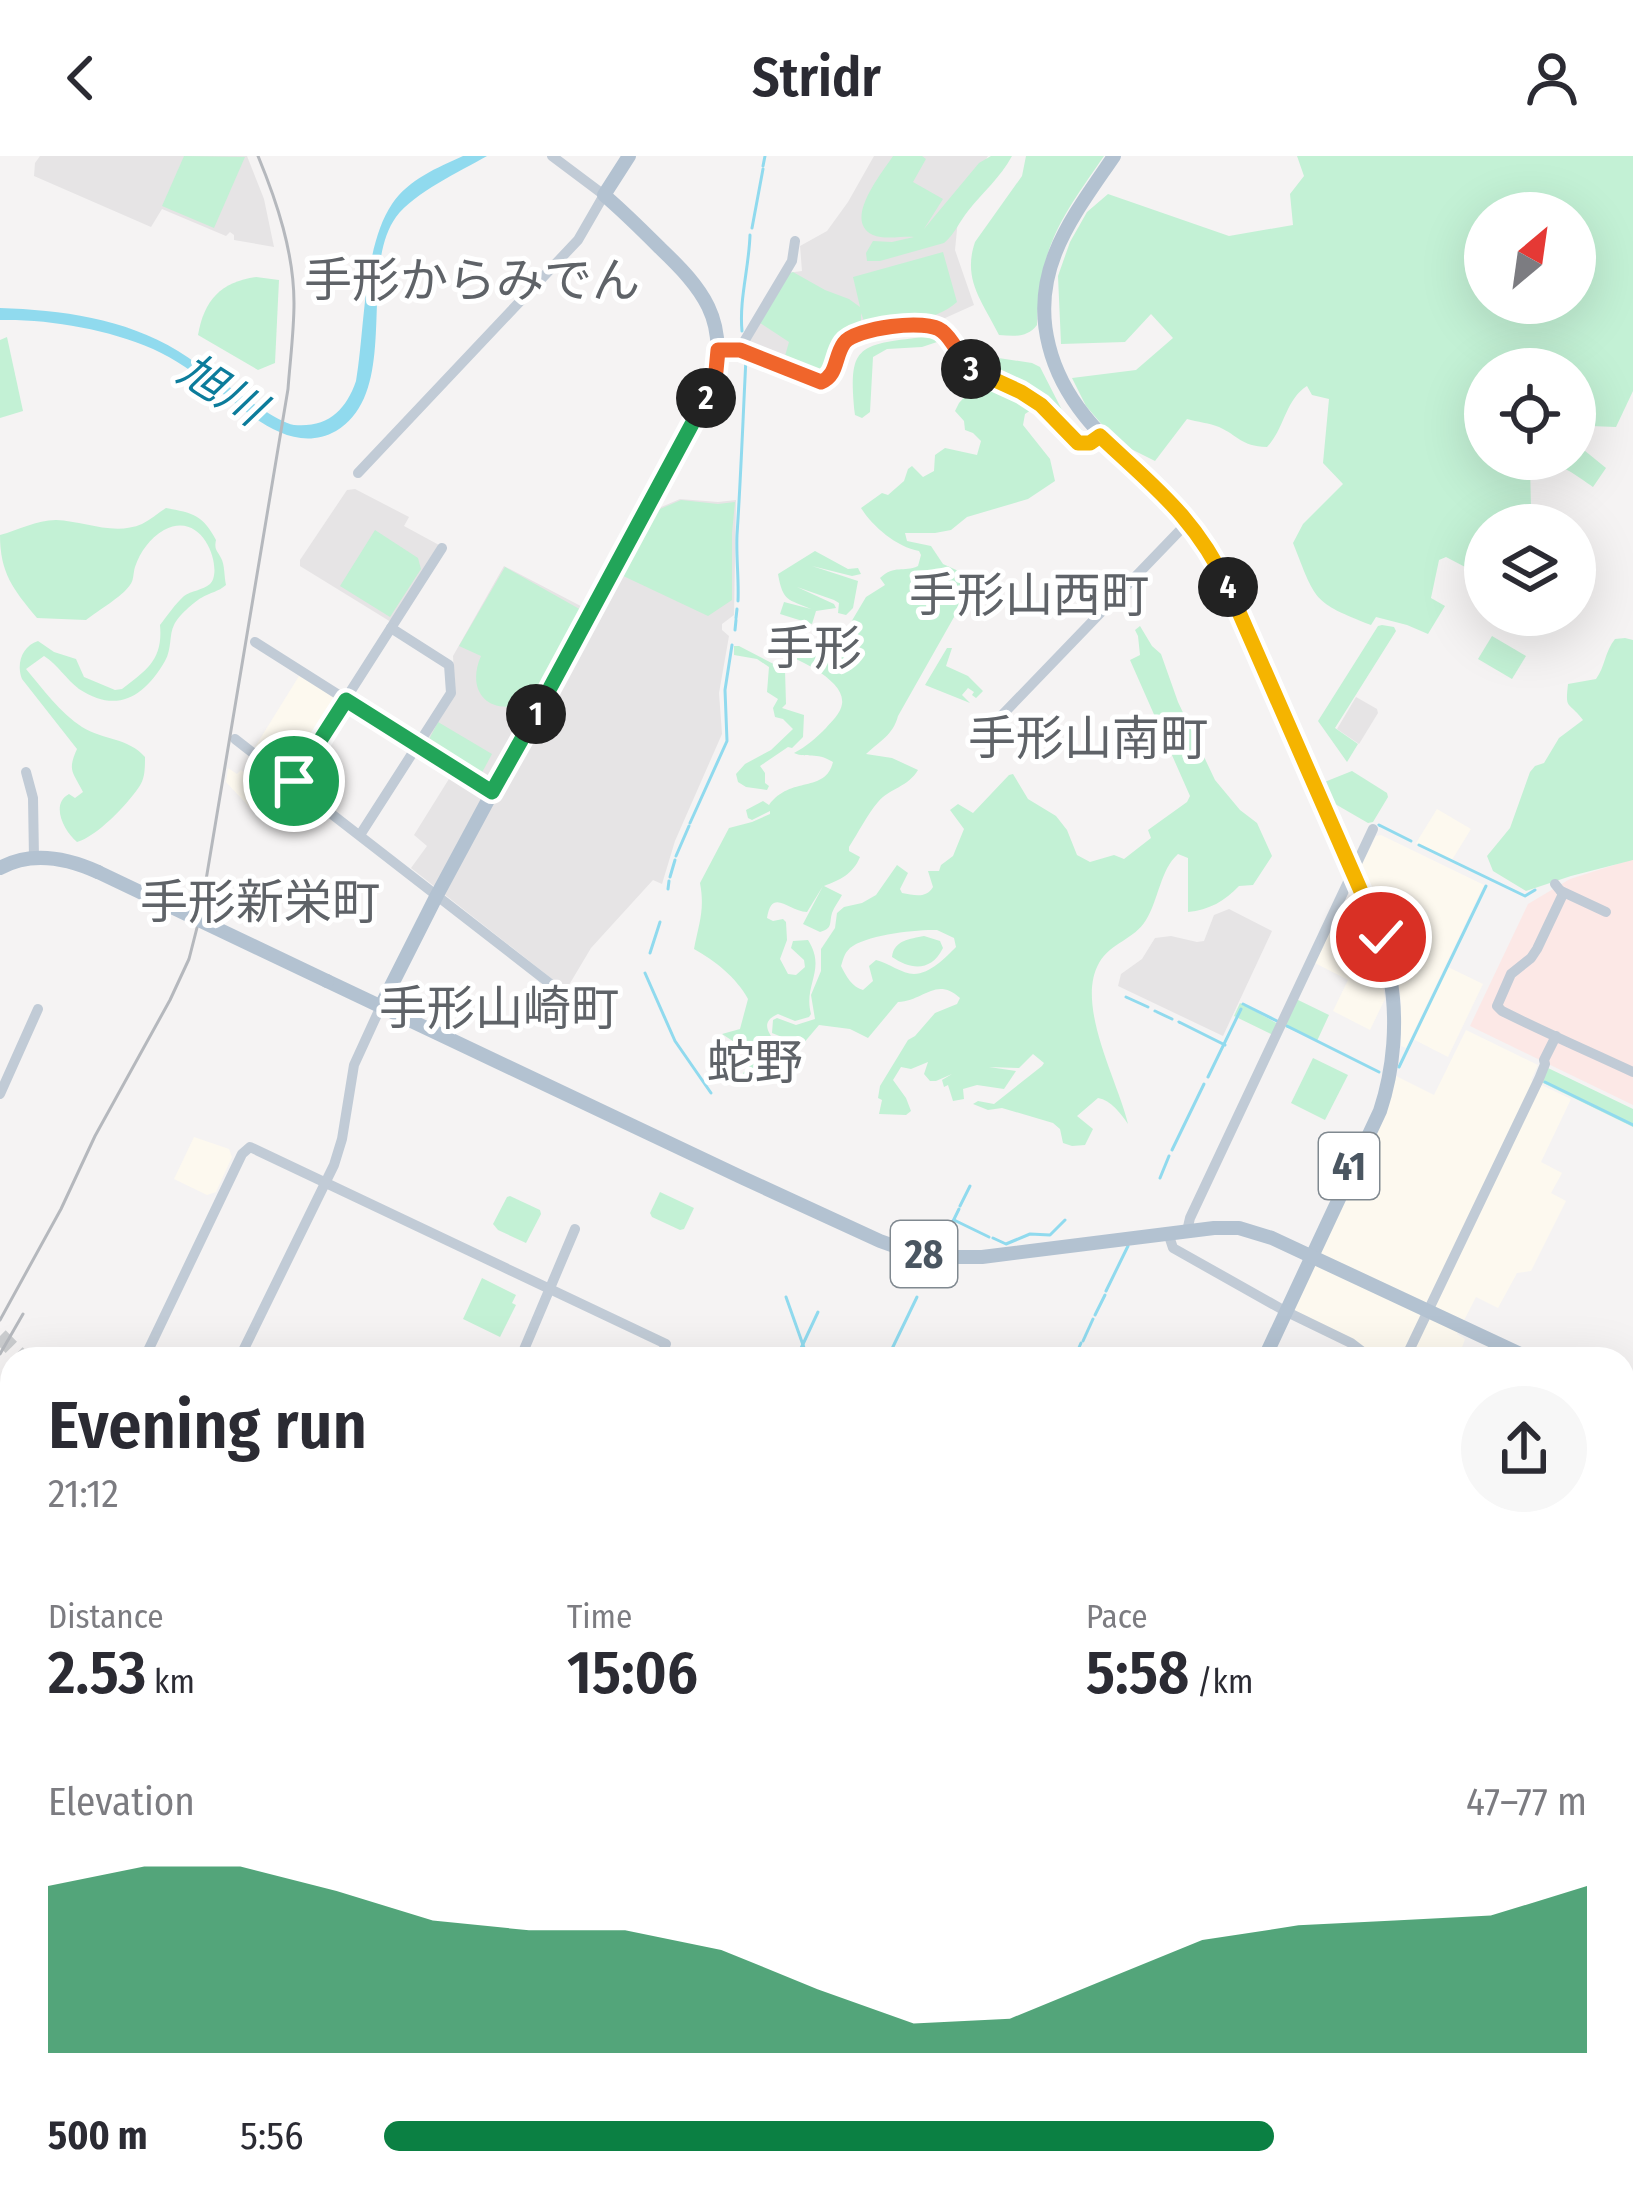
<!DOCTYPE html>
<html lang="en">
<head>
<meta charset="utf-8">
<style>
	:root { --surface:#fff; --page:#f7f7f7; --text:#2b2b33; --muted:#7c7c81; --accent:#0b8043 }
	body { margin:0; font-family:"Fira Sans Condensed","Noto Sans JP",sans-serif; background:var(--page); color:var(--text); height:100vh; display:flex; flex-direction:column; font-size:45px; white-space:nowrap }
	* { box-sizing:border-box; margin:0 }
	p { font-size:39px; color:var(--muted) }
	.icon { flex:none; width:66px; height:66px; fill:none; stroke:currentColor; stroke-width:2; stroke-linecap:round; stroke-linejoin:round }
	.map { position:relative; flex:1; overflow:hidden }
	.details { position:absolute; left:0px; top:1191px; width:1635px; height:861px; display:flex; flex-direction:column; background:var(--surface); border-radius:36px 36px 0 0; box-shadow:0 12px 48px #0002 }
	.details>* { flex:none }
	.needle { width:78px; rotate:29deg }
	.fabs { position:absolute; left:1464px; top:36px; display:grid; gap:24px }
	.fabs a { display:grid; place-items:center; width:132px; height:132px; border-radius:50%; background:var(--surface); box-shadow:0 12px 48px #0002; font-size:60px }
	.pin { position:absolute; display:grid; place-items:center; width:102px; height:102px; color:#fff; margin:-51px; border:6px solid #fff; border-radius:50%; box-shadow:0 3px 12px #0007 }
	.km { position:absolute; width:60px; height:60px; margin:-30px; border-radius:50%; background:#222; color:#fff; font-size:33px; line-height:60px; text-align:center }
	.round { display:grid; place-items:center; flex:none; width:126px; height:126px; border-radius:63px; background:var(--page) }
	.headline { display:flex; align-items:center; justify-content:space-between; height:204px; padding:0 48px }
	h1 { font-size:66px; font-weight:600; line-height:90px }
	.metrics { display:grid; grid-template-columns:repeat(3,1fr); gap:18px; height:204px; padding:12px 48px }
	.metrics div { display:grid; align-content:center }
	.metrics b { font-size:60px; font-weight:600 }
	.metrics small { font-size:33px; font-weight:400 }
	.metrics p { font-size:33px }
	.chart { height:336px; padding:24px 48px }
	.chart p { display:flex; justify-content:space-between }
	.chart svg { width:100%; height:216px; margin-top:12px; fill:var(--accent); opacity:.7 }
	ul { padding:0 48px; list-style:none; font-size:39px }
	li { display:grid; grid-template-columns:192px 144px 1fr; align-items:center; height:90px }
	li i { height:30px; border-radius:15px; background:var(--accent) }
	header { display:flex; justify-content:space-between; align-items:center; height:156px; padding:0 48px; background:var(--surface); font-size:54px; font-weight:600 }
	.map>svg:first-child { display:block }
</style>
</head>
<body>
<header><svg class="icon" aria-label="back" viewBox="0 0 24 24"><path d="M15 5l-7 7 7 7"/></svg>Stridr<svg class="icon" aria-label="person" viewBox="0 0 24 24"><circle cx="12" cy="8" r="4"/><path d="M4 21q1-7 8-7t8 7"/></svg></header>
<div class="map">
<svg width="1633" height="2051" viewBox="0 0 1633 2051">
	<rect width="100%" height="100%" fill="#f5f3f3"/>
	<g fill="#fdf9ef">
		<polygon points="299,520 340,543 291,621 255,591"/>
		<polygon points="228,612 237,618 241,614 271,643 255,657 226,626"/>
		<polygon points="1437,653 1471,673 1452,704 1416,687"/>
		<polygon points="1381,679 1484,729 1406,892 1401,890 1401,846 1397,813 1408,790 1388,780 1360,712 1376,680"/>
		<polygon points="1356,743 1377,797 1385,843 1370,874 1333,855 1348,824 1313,806 1342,745 1352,750"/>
		<polygon points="1448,811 1483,828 1448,901 1413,883"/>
		<polygon points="1466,874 1538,909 1531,924 1571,943 1541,1006 1562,1017 1551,1037 1566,1045 1531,1115 1517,1117 1498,1152 1476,1141 1457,1178 1465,1183 1458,1203 1377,1203 1364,1191 1293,1155 1396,920 1434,939"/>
		<polygon points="194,981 229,993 232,1001 216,1036 207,1039 174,1023"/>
	</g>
	<g fill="#e6e4e5">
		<polygon points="40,0 247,0 264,43 274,91 234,84 234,79 230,76 226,80 162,53 151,71 34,20 35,7"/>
		<polygon points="874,0 988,0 959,53 955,94 974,149 934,167 856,174 825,221 745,191 787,117 802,115 800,90 827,75 848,46"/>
		<polygon points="355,333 409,361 404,370 439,389 391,466 300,410 300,404 347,334"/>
		<polygon points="680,343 718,346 736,344 734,459 722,468 722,474 729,480 719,537 722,578 675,685 662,728 653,724 591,792 566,834 411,712 427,690 414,679 457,610 425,590 424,587 455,538 453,500 504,410 596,458 652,355"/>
		<polygon points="1356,541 1377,553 1378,557 1359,588 1337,573"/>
		<polygon points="1229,753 1272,775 1223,880 1118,830 1121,818 1142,803 1155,782 1171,780 1197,786 1204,785 1214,759"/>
		<polygon points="1633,1931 1633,2051 1385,2051 1393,2040 1623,2040 1623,1932"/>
	</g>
	<polygon fill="#fce8e6" points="1633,703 1633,949 1470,870 1528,748 1570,723"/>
	<g fill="#c3f1d5" fill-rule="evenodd">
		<polygon points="184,0 245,1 214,72 162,50"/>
		<path d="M893 0H922L926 3 913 26 943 43 924 73 979 7 991 0H1012C1000 22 983 36 968 55 959 66 955 78 944 87L880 105H867L866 97 873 85 892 86 914 81C903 80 884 84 873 79 842 65 882 17 893 0Z"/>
		<path d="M1026 0H1104C1060 64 1040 89 1037 169 1027 182 1014 180 999 179 983 146 962 124 975 86L1022 20Z"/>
		<path d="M1297 0H1633V235L1616 271 1590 270 1579 290 1606 312 1593 331C1573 317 1555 302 1530 309L1531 352 1523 356 1518 363 1520 369H1485V383L1467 412 1446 401 1439 404 1431 442 1445 450 1428 478 1407 469 1376 461 1371 469C1312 446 1316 445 1293 387L1303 368 1343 328 1323 307 1329 243 1312 239 1307 230C1285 244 1285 272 1267 291 1240 290 1239 280 1219 271 1210 267 1197 266 1187 263L1155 305 1117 286 1086 250 1072 222 1136 214 1173 182 1151 158 1125 186 1061 188 1058 120 1070 86 1087 56 1108 38 1229 80 1293 69 1290 38 1304 20ZM1485 57H1575V147H1485ZM1485 213H1575V303H1485Z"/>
		<path d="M943 96 957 146C935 166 895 169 866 170L861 157V168L845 181 828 215 819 221 783 207 789 186 760 167 788 118 793 116 825 134 849 143 860 151 853 121Z"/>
		<path d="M256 121 279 124 275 207 258 214 198 179C204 144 221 126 256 121Z"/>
		<polygon points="7,181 23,255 0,262 0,184"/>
		<path d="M923 181H936L940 185 922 191 887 193 873 201 870 256 862 262 855 259C848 190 856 189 923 181Z"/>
		<polygon points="966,197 1032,207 1040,211 1063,256 1082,274 1080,278 965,203"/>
		<path d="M981 223 1035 248 1034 252 1025 258 1023 269 1050 303 1055 325 1028 343 967 361 951 374 935 377H905L907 385 931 390 943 408 965 418 958 454 898 560C893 579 880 585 866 598L892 602 918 614C908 631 890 632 878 646 867 659 858 677 849 691V695L860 701C853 718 840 724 824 730L842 739C839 745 834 751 832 757 829 768 833 772 820 776L803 768 823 730 807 756C788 755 772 731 767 762L773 765 783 763 786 766 787 784 780 803 788 818 796 819 805 811 804 804 791 792 793 785 808 784C827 814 803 828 811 858L809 861 795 865 778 858C759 866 769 878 777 888L759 899 752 915 742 919 752 904 751 897 722 878 740 873 748 843C737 822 714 804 694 793 699 767 705 754 700 727L729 672 752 666 770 658V655L752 664 748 662 746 654 763 645 769 649C791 619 825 638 833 606 815 595 808 603 794 597 806 591 816 582 826 572 831 566 841 557 842 548 846 523 794 502 776 494V486L786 485 815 498 844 478 866 441 885 429 880 422C895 408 903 417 918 410L921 399 919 395C897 391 873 371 861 352L882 337 888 339 904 325 908 313 912 310 923 321 934 315 935 299 945 292 977 299 981 285 973 277 965 274 964 265 955 255 959 247Z"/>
		<polygon points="681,344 718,348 735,346 732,377 732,444 708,460 619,418 653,356"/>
		<path d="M166 352C193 357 203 359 216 384 214 394 217 394 221 402 225 409 224 421 226 429 218 436 211 436 201 442 194 446 178 460 174 469 169 478 172 493 165 505 144 541 117 558 79 533 66 523 58 509 44 500L26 513C43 533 60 557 82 571 103 584 129 582 145 601 145 612 145 623 139 631 127 649 96 681 77 686 64 675 50 648 69 638L75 642 83 636C73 616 67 615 77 593L22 523C16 508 22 490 38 485L54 496 76 503 84 521 115 534 122 533C148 513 163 503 160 469 167 460 175 448 184 440 191 435 203 434 210 428 224 415 204 352 164 374 150 382 140 396 135 411 133 417 134 424 130 429 123 440 96 456 86 464L37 462C13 433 0 417 0 379 19 374 36 364 56 364 84 365 114 380 142 368 150 364 158 357 166 352Z"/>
		<polygon points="375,374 418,402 421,413 390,461 340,430"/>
		<path d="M815 395 848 413 858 412 861 418 852 420 812 410 858 425 853 452 846 459 838 457 839 447 834 444 797 431 834 448 836 452 816 455 812 468 780 458 784 446 811 453C788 443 783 446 778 418Z"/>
		<path d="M505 411 583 455 527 556 520 552 522 548C487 559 466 534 481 500L459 490Z"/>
		<polygon points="1382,469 1394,471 1396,475 1335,572 1358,588 1347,606 1318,565 1378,470"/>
		<path d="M1140 470 1152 490 1161 498 1178 546 1215 624 1240 654 1257 667 1272 700 1253 729 1239 730C1225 745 1209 754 1188 756V702L1178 698C1160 714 1159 743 1146 764 1134 784 1111 786 1099 807 1075 849 1118 925 1128 968 1121 958 1111 944 1098 942L1077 960 1093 973 1085 989 1072 990 1063 987 1060 973 1053 967 1002 952 988 954 973 948 978 945 994 948 1042 910 1044 907 1033 898 1019 912 989 911 1016 915 1004 933 977 929 963 933 964 943 953 945 948 929 944 931 942 924 952 918 936 925H930L924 918 928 906 911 913 901 911 893 924 906 942 911 955 906 959 879 958 882 944 878 942 880 930 908 884 915 880 935 857 957 848 960 842C936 820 924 845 898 846L868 882 850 873 819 869 802 889 799 888 772 877 773 864 777 862 796 869 815 863 811 839 821 815V793L835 772 837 757 844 751 862 747 876 739 897 709 908 717 900 733 902 737C914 739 926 743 933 731L928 715H939L941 709 953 700 964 673 950 654 958 648 973 657 1009 619 1013 618 1028 643 1056 660 1067 674 1077 699 1090 706 1114 699 1124 703 1151 682 1148 674 1187 646 1190 640 1130 504 1140 499 1138 480 1135 474ZM937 774 954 782 956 791C946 801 930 818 914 818 902 818 889 807 876 804L869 810 873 825 863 834C852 831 846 820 841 810 844 801 844 798 850 792 865 779 917 773 937 774Z"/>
		<polygon points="1492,480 1526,500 1512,523 1478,503"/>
		<path d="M1625 482 1633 484V704L1571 720 1526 735 1493 715 1487 700 1510 672 1530 616 1535 610 1544 607 1559 582 1583 564C1568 544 1565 555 1568 528L1596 523C1605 511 1605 495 1615 483Z"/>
		<polygon points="734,490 739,490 785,514 786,548 782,552 804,559 803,581 792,592 788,591 760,610 765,617 765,627 769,630 767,634 746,631 738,626 736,618 745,608 771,594 793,573 783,563 775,561 773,552 778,543 767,536 769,511 757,503 734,499"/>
		<polygon points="947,492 952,492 946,510 968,520 983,535 976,542 972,539 974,536 968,532 962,539 970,547 925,529"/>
		<polygon points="438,566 492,598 479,622 426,589"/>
		<polygon points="1352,615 1387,637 1388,641 1373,666 1368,667 1330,645 1322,627"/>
		<path d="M924 780 940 785 943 792C931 816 911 814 892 801 894 784 910 783 924 780Z"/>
		<polygon points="1294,842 1329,859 1317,885 1281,869 1275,880 1234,860 1240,847 1280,869"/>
		<polygon points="1313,902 1348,919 1325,964 1291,947"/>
		<polygon points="1548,912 1633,953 1633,971 1541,926"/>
		<polygon points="660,1036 694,1052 684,1073 680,1074 652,1061 650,1057"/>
		<polygon points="510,1040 540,1054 541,1058 526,1087 498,1074 493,1068 507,1041"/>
		<polygon points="482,1122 516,1139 512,1147 516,1149 500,1181 463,1163"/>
		<polygon points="1633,1994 1633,2051 1535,2051 1533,2040 1623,2040 1623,1996 1628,1999"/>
	</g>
	<path fill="#90daee" d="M463 0H487C459 16 415 36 396 61 357 115 402 236 336 275 291 300 249 257 215 232 196 218 175 203 153 193 107 173 49 163 0 164V152C61 154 124 162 178 195 202 209 272 266 294 269 328 272 346 254 356 225 365 174 363 91 392 48 409 23 437 12 463 0Z"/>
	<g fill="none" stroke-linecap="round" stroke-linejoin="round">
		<g stroke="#90daee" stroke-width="3">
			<polyline points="763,10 765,0"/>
			<polyline points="752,72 763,13"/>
			<path d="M742 175C739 143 749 112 750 79"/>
			<path d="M738 445C739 423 736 401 737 379 741 319 743 261 746 202"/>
			<polyline points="736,462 737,453"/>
			<polyline points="735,474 736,464"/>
			<polyline points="690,667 727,585 725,534 732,489"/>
			<polyline points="1379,669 1411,685"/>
			<polyline points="1419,689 1525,740 1535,734"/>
			<polyline points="676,700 689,670"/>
			<polyline points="670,721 675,704"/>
			<polyline points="668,733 669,725"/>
			<polyline points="650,797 660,766"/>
			<polyline points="645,817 675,885 711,937"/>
			<polyline points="1126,841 1148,851"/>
			<polyline points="1243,848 1279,866"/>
			<polyline points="1155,855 1172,863"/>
			<polyline points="1179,866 1225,889"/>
			<polyline points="1287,870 1379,916"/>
			<polyline points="1399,911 1486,730"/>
			<polyline points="1208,921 1241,853"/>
			<polyline points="1545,926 1633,969"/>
			<polyline points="1172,994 1204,928"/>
			<polyline points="1160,1022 1169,1000"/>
			<polyline points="960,1050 970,1030"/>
			<polyline points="954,1064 989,1081"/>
			<polyline points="993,1082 1006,1088 1030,1078 1050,1079 1065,1064"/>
			<polyline points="939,1094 959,1053"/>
			<polyline points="1106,1135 1128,1090"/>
			<polyline points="786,1141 808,1203"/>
			<polyline points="1095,1159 1105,1139"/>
			<polyline points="1083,1185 1093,1163"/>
			<polyline points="889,1199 917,1141"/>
			<polyline points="796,1203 818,1156"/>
			<polyline points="1074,1203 1081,1187"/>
			<polyline points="1623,1609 1633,1614"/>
			<polyline points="1623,1755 1633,1736"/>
		</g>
		<polyline stroke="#caccce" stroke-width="16" stroke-dasharray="16 8" stroke-linecap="butt" points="0,1180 23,1203"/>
		<g stroke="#c1cbd6" stroke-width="10">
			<path d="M718 194H739L821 225 832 218C836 207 838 194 846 184 857 173 921 165 937 171 953 178 958 203 972 214 987 225 1006 229 1023 237 1046 248 1061 269 1078 287H1090L1100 280"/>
			<polyline points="739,194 792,105 795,85"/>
			<polyline points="358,317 578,84 604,39 552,0"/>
			<polyline points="255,486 492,636"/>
			<polyline points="980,582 1189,365"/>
			<polyline points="235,583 566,840"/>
			<polyline points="26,616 33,642 34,702"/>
			<polyline points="292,627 442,392"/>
			<polyline points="360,679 451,537 449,509 391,472"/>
			<path d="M1555 728 1563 738 1537 793 1531 802 1511 818 1497 850 1502 855C1546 877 1588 895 1633 916"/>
			<polyline points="1561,735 1606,756"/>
			<polyline points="0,938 38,853"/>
			<polyline points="1187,1075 1190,1062 1373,673"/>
			<polyline points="1168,1077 1173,1092 1285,1155 1351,1187 1372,1203"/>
			<polyline points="144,1203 242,998 250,991 666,1188 659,1203"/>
			<polyline points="239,1203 334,1009 342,983 354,909 381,850"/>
			<polyline points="520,1203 575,1073"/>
			<polyline points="1405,1203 1539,923 1545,908 1544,904 1556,880"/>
			<polyline points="0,1366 12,1371"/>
			<polyline points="0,1458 12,1464"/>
			<polyline points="0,1644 12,1650"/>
			<polyline points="0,1713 12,1688"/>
			<polyline points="1623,1932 1633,1931"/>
			<polyline points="832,2040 855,2051"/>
			<polyline points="1312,2051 1338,2040"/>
		</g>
		<g stroke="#b3c2d1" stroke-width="14">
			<path d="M1114 0C1074 59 1029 113 1049 190 1071 278 1156 316 1205 387 1219 406 1228 430 1238 451 1261 501 1282 551 1303 602 1319 641 1336 679 1353 718 1368 752 1384 784 1390 821 1398 864 1394 913 1380 955L1264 1203"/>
			<path d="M0 712C31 695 67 702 98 716"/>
			<polyline points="327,825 743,1022 880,1085 908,1095 950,1101 982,1101 1214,1072 1239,1072 1272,1082 1531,1203"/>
			<path d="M381 850 437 739 713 226C729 164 702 132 660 92 642 74 624 56 604 39L629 0"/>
			<polyline points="1623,1247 1633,1251"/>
			<polyline points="1623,1888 1633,1887"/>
			<polyline points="855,2051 861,2040"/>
		</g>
		<g stroke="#b5b8bd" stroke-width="3">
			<path d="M0 1164 61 1053 95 980 170 844 189 803 200 760 288 233C290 205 294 176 294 147 294 97 277 46 258 0"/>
			<polyline points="0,1198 23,1158"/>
		</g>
		<polyline stroke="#b3c2d1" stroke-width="14" points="98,716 327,825"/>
	</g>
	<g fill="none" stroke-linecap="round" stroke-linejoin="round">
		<defs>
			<polyline id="split-1" points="294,625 346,544 492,636 536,558"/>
			<polyline id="split-2" points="536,558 706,242"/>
			<path id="split-3" d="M706 242 716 215 718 194H740L821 226C838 219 834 201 844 187 855 172 927 162 942 175 954 184 959 202 971 213"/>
			<path id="split-4" d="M971 213 1021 236 1041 249 1078 287H1090L1100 280C1154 331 1195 361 1228 431"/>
			<polyline id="split-5" points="1228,431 1381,781"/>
		</defs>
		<use href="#split-1" stroke="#fff" stroke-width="24"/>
		<use href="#split-2" stroke="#fff" stroke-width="24"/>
		<use href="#split-3" stroke="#fff" stroke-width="24"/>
		<use href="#split-4" stroke="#fff" stroke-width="24"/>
		<use href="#split-5" stroke="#fff" stroke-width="24"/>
		<use href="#split-1" stroke="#22a559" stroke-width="15"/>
		<use href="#split-2" stroke="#22a559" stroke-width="15"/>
		<use href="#split-3" stroke="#f0652b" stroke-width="15"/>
		<use href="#split-4" stroke="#f5b400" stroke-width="15"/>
		<use href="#split-5" stroke="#f5b400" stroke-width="15"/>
	</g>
	<g text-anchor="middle" stroke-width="10" stroke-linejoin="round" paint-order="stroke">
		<g fill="#fff" stroke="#808990" stroke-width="3">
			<rect x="1319" y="977" width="60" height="66" rx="9"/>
			<rect x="891" y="1065" width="66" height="66" rx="9"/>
		</g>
		<g font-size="39" font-weight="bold" fill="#4a5661">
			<text x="1349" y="1024">41</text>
			<text x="924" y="1112">28</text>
		</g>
		<g font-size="45" font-style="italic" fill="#0c7c9b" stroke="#fff">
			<text transform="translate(222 233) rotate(32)" y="16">旭川</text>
		</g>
		<g font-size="48" fill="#5f6368" stroke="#fff">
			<text x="472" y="141">手形からみでん</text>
			<text x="1029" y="456">手形山西町</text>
			<text x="814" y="509">手形</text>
			<text x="1088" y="599">手形山南町</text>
			<text x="260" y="763">手形新栄町</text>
			<text x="499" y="869">手形山崎町</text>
			<text x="755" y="923">蛇野</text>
		</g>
	</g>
</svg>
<div class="fabs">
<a><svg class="needle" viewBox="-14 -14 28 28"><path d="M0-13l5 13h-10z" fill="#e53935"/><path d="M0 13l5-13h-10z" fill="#7c7c81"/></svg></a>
<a><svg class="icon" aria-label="locate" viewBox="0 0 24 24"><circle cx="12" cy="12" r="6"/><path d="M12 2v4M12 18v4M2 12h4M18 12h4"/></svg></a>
<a><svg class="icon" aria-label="layers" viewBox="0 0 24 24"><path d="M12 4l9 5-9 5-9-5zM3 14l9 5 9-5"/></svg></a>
</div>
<div class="pin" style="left:294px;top:625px;background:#1e9e55"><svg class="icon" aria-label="arrive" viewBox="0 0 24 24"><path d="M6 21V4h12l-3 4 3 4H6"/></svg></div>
<div class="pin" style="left:1381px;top:781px;background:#d93025"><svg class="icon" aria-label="check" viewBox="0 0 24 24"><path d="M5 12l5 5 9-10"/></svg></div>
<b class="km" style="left:536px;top:558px">1</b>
<b class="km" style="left:706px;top:242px">2</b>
<b class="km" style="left:971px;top:213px">3</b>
<b class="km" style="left:1228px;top:431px">4</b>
<section class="details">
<div class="headline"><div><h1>Evening run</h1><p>21:12</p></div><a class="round"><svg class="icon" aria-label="share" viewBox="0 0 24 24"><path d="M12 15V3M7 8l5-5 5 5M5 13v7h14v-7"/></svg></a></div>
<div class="metrics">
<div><p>Distance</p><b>2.53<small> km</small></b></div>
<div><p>Time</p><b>15:06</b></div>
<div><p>Pace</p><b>5:58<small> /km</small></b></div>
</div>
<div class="chart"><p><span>Elevation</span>47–77 m</p>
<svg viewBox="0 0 160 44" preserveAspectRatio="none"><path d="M0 44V10L10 6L20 6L30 11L40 17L50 19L60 19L70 23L80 31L90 38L100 37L110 29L120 21L130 18L140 17L150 16L160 10V44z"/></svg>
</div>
<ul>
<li><b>500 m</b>5:56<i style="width:74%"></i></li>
</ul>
</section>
</div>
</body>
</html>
